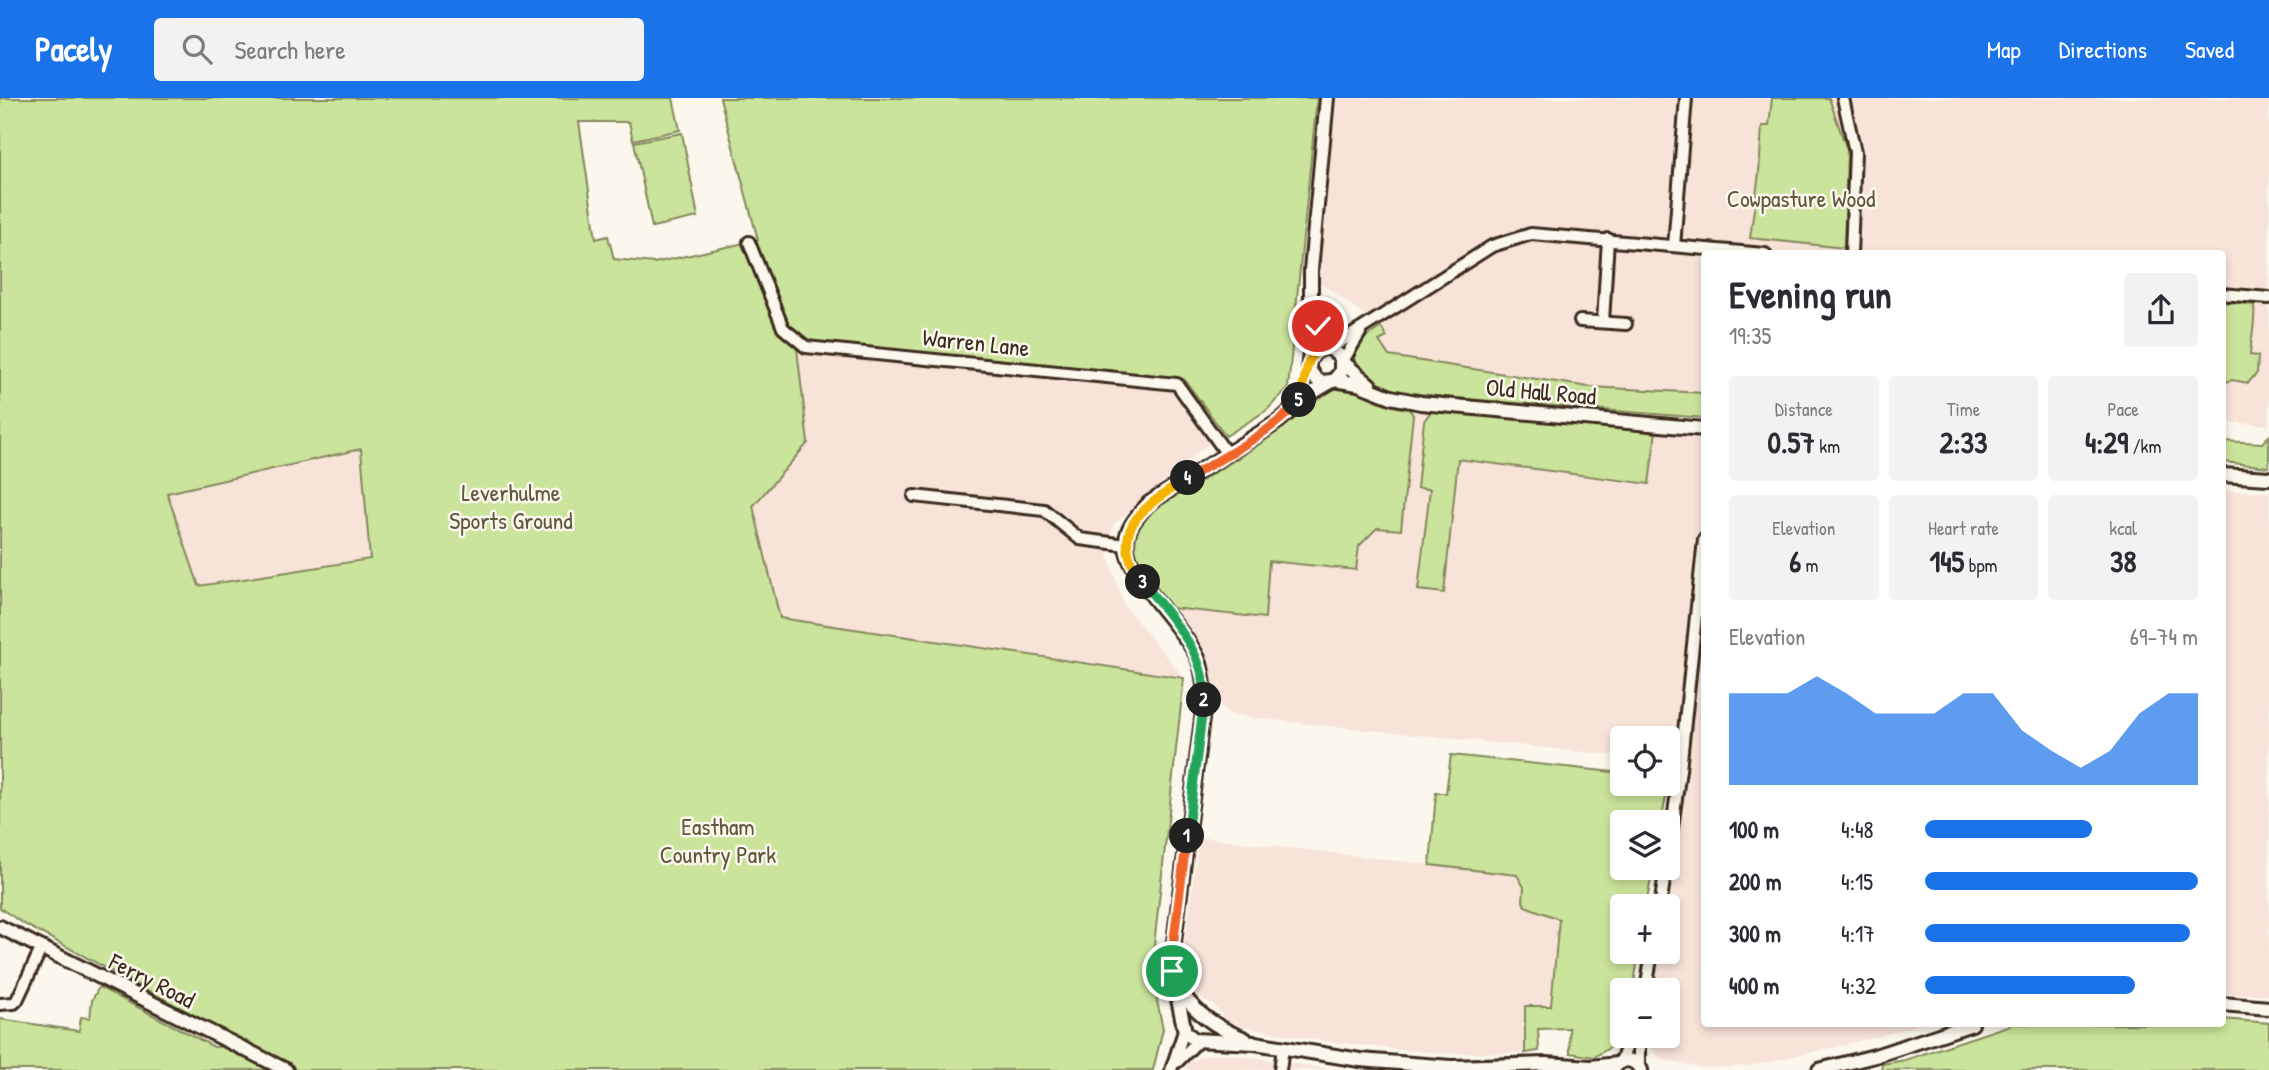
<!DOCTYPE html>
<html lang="en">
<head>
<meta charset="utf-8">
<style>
	:root { --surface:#fff; --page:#f2f2f3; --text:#2b2b33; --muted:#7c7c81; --accent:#1a73e8 }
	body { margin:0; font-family:"Patrick Hand",sans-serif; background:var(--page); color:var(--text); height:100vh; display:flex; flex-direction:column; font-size:26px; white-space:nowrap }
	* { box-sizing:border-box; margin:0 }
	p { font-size:23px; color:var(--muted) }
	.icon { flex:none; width:38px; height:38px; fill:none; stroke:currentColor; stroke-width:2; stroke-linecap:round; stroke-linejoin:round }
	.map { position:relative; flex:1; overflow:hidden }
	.details { position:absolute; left:1701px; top:152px; width:525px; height:777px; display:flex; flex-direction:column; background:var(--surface); border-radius:7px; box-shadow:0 4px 10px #0003 }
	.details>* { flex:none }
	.tools { position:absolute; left:1610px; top:628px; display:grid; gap:14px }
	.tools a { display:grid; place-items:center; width:70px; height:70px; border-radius:7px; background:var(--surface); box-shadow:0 4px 10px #0003; font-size:35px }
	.pin { position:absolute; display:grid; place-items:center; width:60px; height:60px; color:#fff; margin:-30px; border:4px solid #fff; border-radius:50%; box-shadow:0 2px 7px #0007 }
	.km { position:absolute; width:35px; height:35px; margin:-18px; border-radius:50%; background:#222; color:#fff; font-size:19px; line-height:35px; text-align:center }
	.round { display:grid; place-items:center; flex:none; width:74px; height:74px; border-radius:7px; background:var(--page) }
	.summary { display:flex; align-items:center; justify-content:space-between; height:119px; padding:0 28px }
	h1 { font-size:38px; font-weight:700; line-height:52px }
	.stats { display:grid; grid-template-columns:repeat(3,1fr); gap:10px; height:119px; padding:7px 28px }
	.stats div { display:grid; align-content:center; border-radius:7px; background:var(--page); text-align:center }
	.stats b { font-size:30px; font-weight:700 }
	.stats small { font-size:19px; font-weight:400 }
	.stats p { font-size:19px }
	.chart { height:196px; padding:14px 28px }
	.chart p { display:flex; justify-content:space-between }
	.chart svg { width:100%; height:126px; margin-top:7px; fill:var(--accent); opacity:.7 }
	ul { padding:0 28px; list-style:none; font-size:23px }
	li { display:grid; grid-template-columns:112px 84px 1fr; align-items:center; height:52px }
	li i { height:18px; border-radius:9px; background:var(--accent) }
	header { display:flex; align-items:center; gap:42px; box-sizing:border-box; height:98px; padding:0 35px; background:var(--accent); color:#fff }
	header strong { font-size:33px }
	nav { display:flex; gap:38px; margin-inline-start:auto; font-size:24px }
	.search { width:490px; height:63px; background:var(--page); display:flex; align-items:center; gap:18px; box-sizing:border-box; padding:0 24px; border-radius:7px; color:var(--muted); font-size:26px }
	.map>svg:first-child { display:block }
</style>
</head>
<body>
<header>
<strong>Pacely</strong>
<div class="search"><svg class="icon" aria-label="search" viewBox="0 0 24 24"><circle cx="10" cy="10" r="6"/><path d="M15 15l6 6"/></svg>Search here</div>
<nav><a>Map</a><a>Directions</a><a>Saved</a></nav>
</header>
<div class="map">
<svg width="2269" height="972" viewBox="0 0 2269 972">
	<rect width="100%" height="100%" fill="#fbf7ec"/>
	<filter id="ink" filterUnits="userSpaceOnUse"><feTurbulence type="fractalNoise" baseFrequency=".0143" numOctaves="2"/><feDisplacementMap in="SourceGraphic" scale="14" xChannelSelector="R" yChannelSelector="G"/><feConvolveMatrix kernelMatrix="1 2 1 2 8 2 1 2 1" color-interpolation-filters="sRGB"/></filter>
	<g filter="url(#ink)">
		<g fill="#f8e3d9">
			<polygon points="1335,0 2269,0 2269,327 2223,324 2222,156 1704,156 1704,296 1589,289 1389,258 1379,243 1381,229 1318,183"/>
			<polygon points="834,213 1281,295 1203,350 1113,427 1108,457 1124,507 1184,580 780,520 753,408 808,345 797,251"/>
			<polygon points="1409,311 1704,338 1704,393 1678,631 1676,644 1668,655 1668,640 1622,640 1622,658 1252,620 1230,616 1223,611 1213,590 1207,554 1172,510 1264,520 1269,463 1359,448 1377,430 1401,432 1413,318"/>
			<polygon points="361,350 370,461 199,489 166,395"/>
			<polygon points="2222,392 2269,394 2269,897 2223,896"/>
			<polygon points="1704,518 1704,926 1919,926 1878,939 1751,968 1703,970 1662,962 1642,940 1642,938 1668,938 1668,892 1653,892 1659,854 1668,854 1668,808 1666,808 1676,748"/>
			<polygon points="1199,739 1517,777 1524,789 1523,803 1560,821 1551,909 1525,909 1525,955 1444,955 1403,952 1308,941 1240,928 1225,921 1215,908 1201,900 1191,889 1185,874 1183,859"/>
			<polygon points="1221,955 1336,972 1187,972 1186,969 1189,964 1204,958"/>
		</g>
		<g fill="#cbe49b" stroke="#83875c" stroke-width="2" fill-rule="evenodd">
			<path d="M0 0H673L680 32 633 42 629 24H579L596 141 608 138 614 161 654 165 758 142 720 0H1317L1288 290 1267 312 1226 338 1184 281 802 246 797 251 808 345 753 408 780 520 1184 580 1151 874 1163 931 1153 972H0V921L79 933 81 919 90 920 92 902 99 889 214 949 251 948 24 826 0 810ZM361 351 370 461 199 488 167 395Z"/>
			<polygon points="1772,0 1829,0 1847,52 1844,150 1750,140 1759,75 1762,28 1769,28"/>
			<polygon points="682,35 698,119 652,129 634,44"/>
			<path d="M2231 204 2254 207C2256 224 2251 240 2250 257L2258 258 2257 275 2248 285 2232 282 2223 285V205Z"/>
			<polygon points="1381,229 1387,239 1379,243 1389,258 1589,289 1704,295 1704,320 1453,300 1396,293 1377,284 1359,269 1354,260 1361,243"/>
			<path d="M1340 289C1366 293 1380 309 1409 311L1413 317 1401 432 1377 430 1359 448 1356 472 1269 463 1265 520 1172 510C1149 479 1117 453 1148 416 1190 388 1235 364 1276 335 1300 317 1310 298 1340 289Z"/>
			<polygon points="1432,312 1656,333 1649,386 1458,361 1444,495 1418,492 1430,391 1417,390 1424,323"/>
			<polygon points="2269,338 2269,369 2223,364 2223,343 2262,345"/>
			<polygon points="1451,657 1622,675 1622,686 1662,686 1667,694 1661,724 1622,724 1622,770 1653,770 1646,808 1622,808 1622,854 1639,854 1633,892 1622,892 1622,931 1614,947 1594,959 1570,955 1569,930 1538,931 1539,953 1525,955 1525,908 1551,908 1559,821 1525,808 1523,803 1524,789 1517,777 1430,767 1436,695 1446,695"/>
			<polygon points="2223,921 2269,925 2269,972 1881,972 1882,966 1905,962 2013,926 2222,926"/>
		</g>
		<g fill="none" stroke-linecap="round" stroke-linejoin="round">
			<defs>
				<g id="minor">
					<polyline points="1843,0 1855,54 1851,156"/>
					<polyline points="749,144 783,230 806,249 1177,286 1227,356"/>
					<polyline points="1674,148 1686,0"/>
					<polyline points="2222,196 2269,200"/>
					<polyline points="1580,223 1626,226"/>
					<polyline points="1603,224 1608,141"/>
					<polyline points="1331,250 1492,148 1531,136 1765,156"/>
					<polyline points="1343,263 1360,235"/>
					<polyline points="914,398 1044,412 1080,441 1126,447"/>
					<polyline points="1668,758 1680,672 1704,441"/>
					<polyline points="1660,808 1666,770"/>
					<polyline points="1646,892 1652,854"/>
					<polyline points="0,906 14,905 17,902 41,851"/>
					<polyline points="1621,963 1631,938"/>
					<polyline points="1177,964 1199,942"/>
					<polyline points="1639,967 1639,938"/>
					<polyline points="1171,972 1185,930"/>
					<polyline points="1280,972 1283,950"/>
				</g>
				<g id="tertiary">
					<polyline points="1327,0 1311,172 1311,239 1309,266 1309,272 1316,281 1322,284 1331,283"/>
					<polyline points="1314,216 1330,250"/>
					<path d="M1309 264C1312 254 1319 249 1330 250L1341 259V274L1334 282 1312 295 1279 323 1149 405C1139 417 1125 430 1126 447 1128 480 1183 528 1198 560 1203 572 1204 585 1205 597L1172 860V873L1185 934 1195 942 1255 945 1360 962 1451 969 1546 966 1591 969 1617 966"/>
					<polyline points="1343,264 1370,287"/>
					<polyline points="1334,282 1358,286 1391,299 1421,305 1704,331"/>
					<polyline points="2222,377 2269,380"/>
					<polyline points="0,829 286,972"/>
					<path d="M1180 892C1196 917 1219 931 1245 941"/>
					<polyline points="2222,906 2269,910"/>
					<path d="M1613 972C1620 959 1634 959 1641 972"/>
					<polyline points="1819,972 1875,958 1972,926"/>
				</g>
			</defs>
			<use href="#minor" stroke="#3b2a1e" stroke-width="16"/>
			<use href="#tertiary" stroke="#3b2a1e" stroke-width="18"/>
			<use href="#minor" stroke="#fbf7ec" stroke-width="10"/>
			<use href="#tertiary" stroke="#fbf7ec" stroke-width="12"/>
		</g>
	</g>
	<g fill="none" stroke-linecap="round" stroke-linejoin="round" filter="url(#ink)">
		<defs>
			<polyline id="split-1" points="1172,873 1173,848 1187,738"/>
			<polyline id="split-2" points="1187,738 1204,602"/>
			<path id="split-3" d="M1143 484C1169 519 1208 555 1204 602"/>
			<path id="split-4" d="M1143 484C1103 431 1147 407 1188 380"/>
			<path id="split-5" d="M1188 380C1216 363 1284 327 1299 302"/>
			<path id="split-6" d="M1299 302C1307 283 1303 248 1330 250L1318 228"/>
		</defs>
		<use href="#split-1" stroke="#fff" stroke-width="14"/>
		<use href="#split-2" stroke="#fff" stroke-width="14"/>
		<use href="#split-3" stroke="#fff" stroke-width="14"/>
		<use href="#split-4" stroke="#fff" stroke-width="14"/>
		<use href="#split-5" stroke="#fff" stroke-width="14"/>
		<use href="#split-6" stroke="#fff" stroke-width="14"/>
		<use href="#split-1" stroke="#f0652b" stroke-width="9"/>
		<use href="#split-2" stroke="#22a559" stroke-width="9"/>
		<use href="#split-3" stroke="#22a559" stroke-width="9"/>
		<use href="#split-4" stroke="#f5b400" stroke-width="9"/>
		<use href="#split-5" stroke="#f0652b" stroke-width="9"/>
		<use href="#split-6" stroke="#f5b400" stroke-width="9"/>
	</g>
	<g text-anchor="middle" stroke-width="5" stroke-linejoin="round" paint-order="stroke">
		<g font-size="24" fill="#5f583d" stroke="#fbf7ec">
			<text x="1801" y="109">Cowpasture Wood</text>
			<text x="511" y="403">Leverhulme<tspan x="511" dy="28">Sports Ground</tspan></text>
			<text x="718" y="737">Eastham<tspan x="718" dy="28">Country Park</tspan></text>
		</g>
		<g font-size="24" fill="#3b2a1e" stroke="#fbf7ec">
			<text transform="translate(976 245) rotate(6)" y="8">Warren Lane</text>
			<text transform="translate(1541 294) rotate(5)" y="8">Old Hall Road</text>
			<text transform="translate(152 883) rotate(27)" y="8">Ferry Road</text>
		</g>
	</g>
</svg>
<div class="tools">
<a><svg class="icon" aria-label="locate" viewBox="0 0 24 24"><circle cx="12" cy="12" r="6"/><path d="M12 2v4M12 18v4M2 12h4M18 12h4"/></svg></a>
<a><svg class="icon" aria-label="layers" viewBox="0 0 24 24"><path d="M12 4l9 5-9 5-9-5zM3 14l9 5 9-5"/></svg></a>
<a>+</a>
<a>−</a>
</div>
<div class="pin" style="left:1172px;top:873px;background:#1e9e55"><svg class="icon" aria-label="arrive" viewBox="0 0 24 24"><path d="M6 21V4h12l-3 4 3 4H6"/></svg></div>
<div class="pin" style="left:1318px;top:228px;background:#d93025"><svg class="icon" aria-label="check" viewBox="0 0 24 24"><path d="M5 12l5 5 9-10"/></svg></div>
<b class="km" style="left:1187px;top:738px">1</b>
<b class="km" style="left:1204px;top:602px">2</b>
<b class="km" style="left:1143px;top:484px">3</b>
<b class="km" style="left:1188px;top:380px">4</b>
<b class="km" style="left:1299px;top:302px">5</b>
<section class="details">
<div class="summary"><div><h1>Evening run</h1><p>19:35</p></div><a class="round"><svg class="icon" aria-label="share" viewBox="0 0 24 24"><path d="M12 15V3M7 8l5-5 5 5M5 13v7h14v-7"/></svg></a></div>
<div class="stats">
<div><p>Distance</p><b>0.57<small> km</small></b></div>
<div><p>Time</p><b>2:33</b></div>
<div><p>Pace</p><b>4:29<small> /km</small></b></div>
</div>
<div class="stats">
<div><p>Elevation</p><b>6<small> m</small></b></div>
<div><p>Heart rate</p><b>145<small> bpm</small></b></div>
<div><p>kcal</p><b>38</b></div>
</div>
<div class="chart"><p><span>Elevation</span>69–74 m</p>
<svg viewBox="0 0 160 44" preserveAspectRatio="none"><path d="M0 44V12L10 12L20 12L30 6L40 12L50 19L60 19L70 19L80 12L90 12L100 25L110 32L120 38L130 32L140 19L150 12L160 12V44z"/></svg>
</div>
<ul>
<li><b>100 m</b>4:48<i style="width:61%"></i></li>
<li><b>200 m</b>4:15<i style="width:100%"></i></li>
<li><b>300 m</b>4:17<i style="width:97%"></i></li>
<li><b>400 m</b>4:32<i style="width:77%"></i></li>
</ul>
</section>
</div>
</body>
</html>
